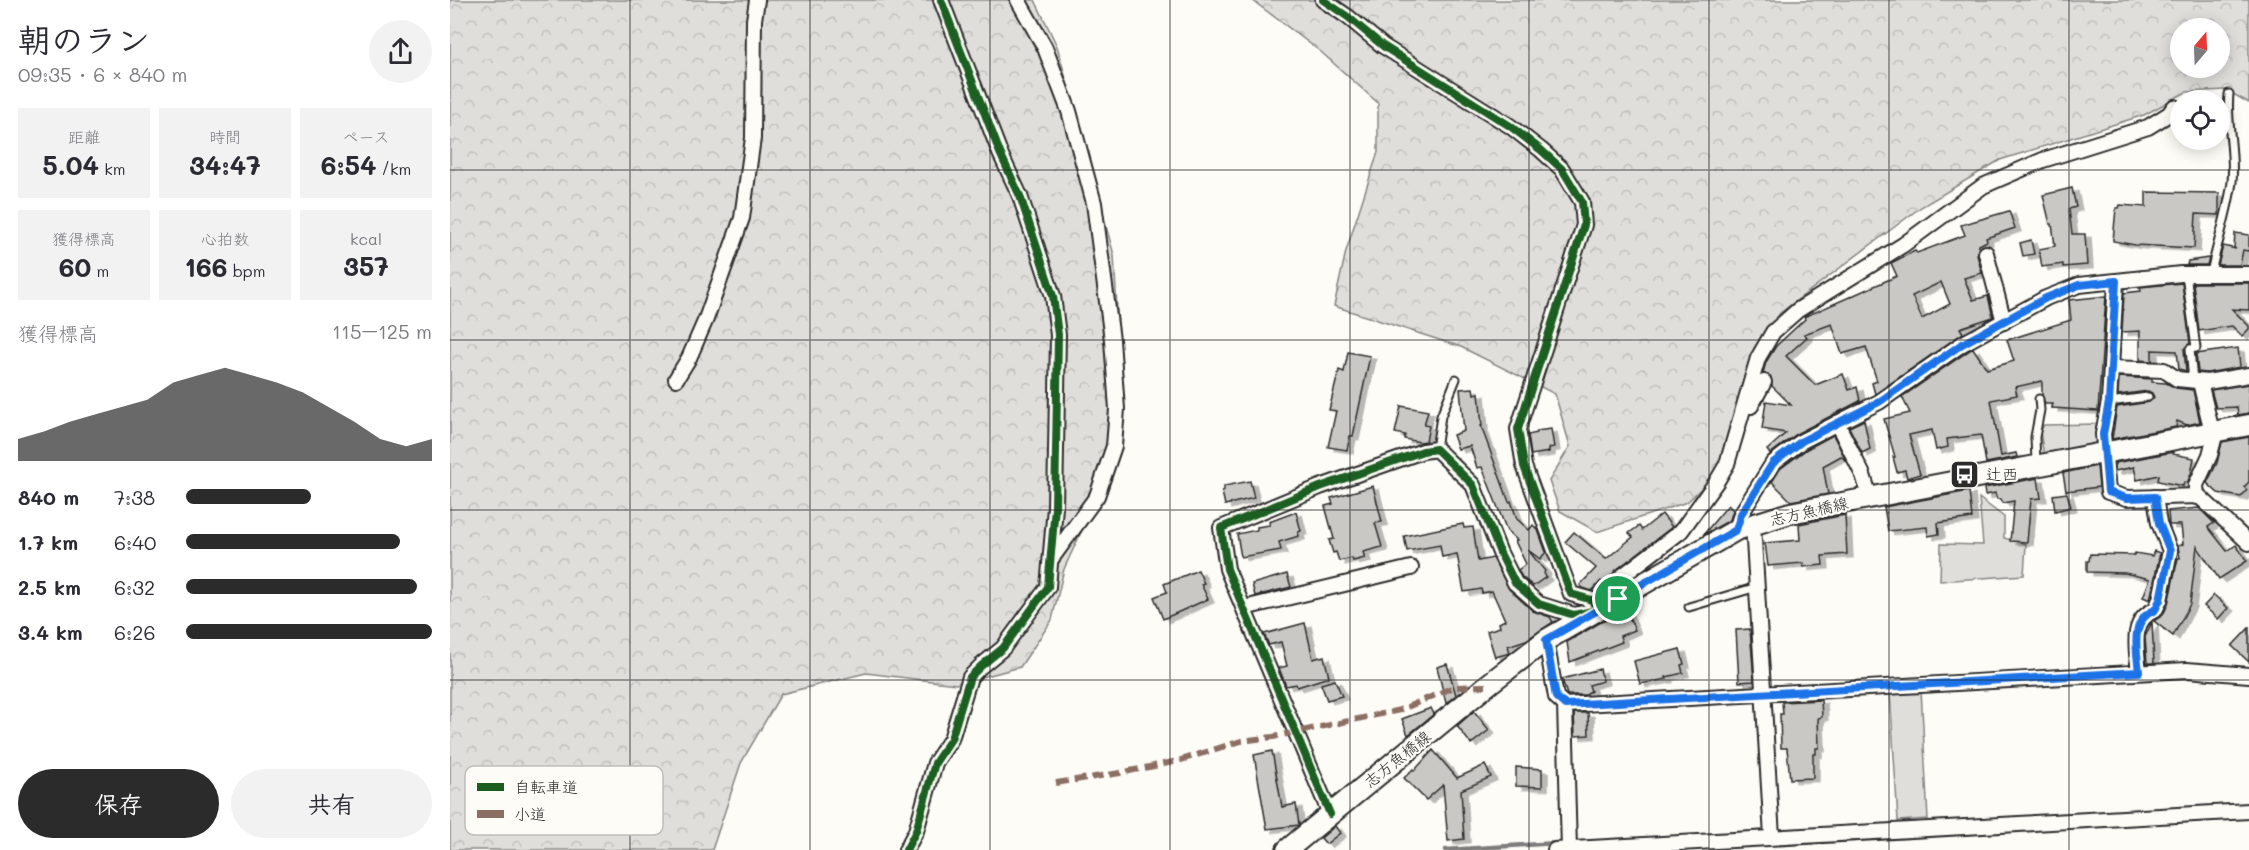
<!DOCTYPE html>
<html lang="ja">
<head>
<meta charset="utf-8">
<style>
	:root { --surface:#fff; --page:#f2f2f3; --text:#2b2b33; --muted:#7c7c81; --accent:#2b2b2b }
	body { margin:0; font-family:Mali,"Klee One",sans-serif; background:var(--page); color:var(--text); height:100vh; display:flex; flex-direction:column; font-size:22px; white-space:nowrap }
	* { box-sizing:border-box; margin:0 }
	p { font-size:20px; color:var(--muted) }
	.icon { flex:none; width:33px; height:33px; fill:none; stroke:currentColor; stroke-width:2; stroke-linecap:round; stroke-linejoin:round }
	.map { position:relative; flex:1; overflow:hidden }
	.side { display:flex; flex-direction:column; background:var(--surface); width:450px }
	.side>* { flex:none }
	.needle { width:39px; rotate:19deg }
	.fabs { position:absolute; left:1720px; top:18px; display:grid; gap:12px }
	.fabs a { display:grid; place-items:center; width:60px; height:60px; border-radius:50%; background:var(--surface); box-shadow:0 3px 15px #0003; font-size:30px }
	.pin { position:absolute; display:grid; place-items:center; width:51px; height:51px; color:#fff; margin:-26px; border:3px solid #fff; border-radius:50%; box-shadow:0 2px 6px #0007 }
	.round { display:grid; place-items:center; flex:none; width:63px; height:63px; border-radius:32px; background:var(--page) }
	.headline { display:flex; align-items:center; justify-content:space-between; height:102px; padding:0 18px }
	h1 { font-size:33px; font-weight:700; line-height:45px }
	.stats { display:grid; grid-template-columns:repeat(3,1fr); gap:9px; height:102px; padding:6px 18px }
	.stats div { display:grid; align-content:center; border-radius:0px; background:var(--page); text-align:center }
	.stats b { font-size:26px; font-weight:700 }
	.stats small { font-size:16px; font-weight:400 }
	.stats p { font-size:16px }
	.chart { height:168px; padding:12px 18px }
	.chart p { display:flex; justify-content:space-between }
	.chart svg { width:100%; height:108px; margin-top:6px; fill:var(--accent); opacity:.7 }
	.primary-button { display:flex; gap:12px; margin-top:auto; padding:12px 18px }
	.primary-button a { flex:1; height:69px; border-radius:36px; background:var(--accent); color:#fff; font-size:24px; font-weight:700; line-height:69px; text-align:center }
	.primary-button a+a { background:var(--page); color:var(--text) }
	ul { padding:0 18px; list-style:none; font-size:20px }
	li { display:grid; grid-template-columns:96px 72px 1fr; align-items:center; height:45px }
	li i { height:15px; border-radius:8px; background:var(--accent) }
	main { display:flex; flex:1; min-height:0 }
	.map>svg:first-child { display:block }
</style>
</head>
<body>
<main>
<section class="side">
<div class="headline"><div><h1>朝のラン</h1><p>09:35 · 6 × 840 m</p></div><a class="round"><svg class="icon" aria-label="share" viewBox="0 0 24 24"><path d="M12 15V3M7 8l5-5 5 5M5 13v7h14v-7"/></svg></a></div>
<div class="stats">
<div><p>距離</p><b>5.04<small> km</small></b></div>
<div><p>時間</p><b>34:47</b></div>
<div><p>ペース</p><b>6:54<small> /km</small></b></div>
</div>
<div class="stats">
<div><p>獲得標高</p><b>60<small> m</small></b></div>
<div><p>心拍数</p><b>166<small> bpm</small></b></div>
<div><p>kcal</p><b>357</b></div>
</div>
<div class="chart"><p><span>獲得標高</span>115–125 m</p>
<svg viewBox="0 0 160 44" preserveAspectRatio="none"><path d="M0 44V35L10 32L20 28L30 25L40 22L50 19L60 12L70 9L80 6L90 9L100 12L110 16L120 22L130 28L140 35L150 38L160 35V44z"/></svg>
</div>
<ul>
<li><b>840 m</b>7:38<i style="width:51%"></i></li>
<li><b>1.7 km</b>6:40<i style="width:87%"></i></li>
<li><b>2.5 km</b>6:32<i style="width:94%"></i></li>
<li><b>3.4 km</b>6:26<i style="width:100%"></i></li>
</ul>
<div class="primary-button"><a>保存</a><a>共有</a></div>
</section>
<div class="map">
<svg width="1799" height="850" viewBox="0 0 1799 850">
	<defs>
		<pattern id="forest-crowns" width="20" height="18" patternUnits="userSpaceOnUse" patternTransform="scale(1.5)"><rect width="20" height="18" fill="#dfdeda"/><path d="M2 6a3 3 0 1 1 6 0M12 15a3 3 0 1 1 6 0" fill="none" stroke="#c0bfbb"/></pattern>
		<filter id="shadow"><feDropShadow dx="6" dy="3.5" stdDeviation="0" flood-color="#0004"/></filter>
	</defs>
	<rect width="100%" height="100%" fill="#fdfcf7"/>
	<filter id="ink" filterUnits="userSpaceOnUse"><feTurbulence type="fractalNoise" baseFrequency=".0167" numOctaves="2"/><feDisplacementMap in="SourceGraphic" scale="12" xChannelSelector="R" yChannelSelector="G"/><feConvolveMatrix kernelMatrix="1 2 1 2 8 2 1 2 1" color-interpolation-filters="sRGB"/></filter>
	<g filter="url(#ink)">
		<g fill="#dfdeda" stroke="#858482" stroke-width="1.5">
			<polygon points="1648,424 1646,449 1594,455 1590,432 1594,425"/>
			<polygon points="1529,498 1554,517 1554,538 1576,544 1574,575 1490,581 1491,544 1533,545"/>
			<polygon points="1471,690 1478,819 1448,821 1440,691"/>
		</g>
		<g fill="url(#forest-crowns)" stroke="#858482" stroke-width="1.5" fill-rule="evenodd">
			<polygon points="0,0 585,0 607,46 664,255 671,381 667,454 614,569 602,620 570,667 506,684 416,673 331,694 291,763 262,850 0,850"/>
			<path d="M802 0H1799V103L1776 90 1736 92 1694 115 1550 160 1471 207 1330 313 1303 358 1265 475 1237 502 1147 532 1110 511 1099 481 1120 446 1105 394 1011 347 884 306 896 251 928 152V103L871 52ZM1731 28H1770V68H1731Z"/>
		</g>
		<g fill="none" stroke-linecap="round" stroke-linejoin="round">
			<polyline stroke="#7e7d7b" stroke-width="4.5" points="996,850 1107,843"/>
		</g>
		<g fill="#c9c8c4" stroke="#2b2b2b" stroke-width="1.5" fill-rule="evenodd" filter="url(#shadow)">
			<polygon points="1622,188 1626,207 1619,209 1622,234 1635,234 1637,265 1613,267 1613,264 1592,267 1589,249 1605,246 1602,224 1600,224 1593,195"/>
			<polygon points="1696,192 1769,193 1769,215 1746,214 1744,248 1685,245 1663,241 1666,208 1669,208 1670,205 1696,207"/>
			<path d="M1559 211 1565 228 1536 238 1537 241 1529 245 1527 255 1532 273 1514 278 1523 300 1538 296 1543 317 1510 328 1513 333 1425 394 1422 383 1427 381 1416 347 1392 354 1382 324 1354 334 1357 337 1336 356 1365 385 1393 374 1399 390 1407 387 1410 401 1348 433 1320 454 1317 450 1336 433 1312 429 1316 401 1341 405 1322 386 1321 377 1313 373 1316 362 1326 346 1355 319 1354 317 1447 276 1441 263 1465 251 1467 253 1515 235 1511 225ZM1491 282 1500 304 1472 319 1462 296Z"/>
			<polygon points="1785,233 1799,235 1799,251 1793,250 1790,265 1768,265 1773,246 1786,249 1784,248"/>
			<polygon points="1581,240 1584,254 1573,256 1570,243"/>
			<polygon points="1759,258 1757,265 1737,265 1738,261"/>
			<polygon points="1732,283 1740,343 1734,349 1736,371 1729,369 1727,351 1702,350 1702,361 1690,360 1690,331 1672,332 1674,293 1691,291 1690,287"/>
			<polygon points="1743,283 1799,283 1799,310 1782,309 1799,326 1799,329 1792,336 1782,326 1749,331"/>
			<polygon points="1656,296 1648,411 1602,408 1603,404 1595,404 1592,395 1592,381 1565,387 1567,395 1541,400 1551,456 1566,453 1567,457 1536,463 1531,435 1497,439 1498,447 1486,450 1482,430 1459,435 1470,474 1457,478 1455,470 1447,472 1443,457 1445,457 1434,419 1460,413 1452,397 1523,348 1537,369 1564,361 1557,340 1621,320 1619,300"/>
			<polygon points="1788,348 1790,367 1757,373 1748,372 1746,354"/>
			<polygon points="898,352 920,356 903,436 900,436 897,450 878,447 886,411 879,410 889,370 894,372"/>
			<polygon points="1669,377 1702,379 1702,382 1716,383 1726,388 1743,390 1750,422 1737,425 1727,421 1726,427 1662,439 1667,407 1699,402 1704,397 1702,393 1698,391 1668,395"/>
			<polygon points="1799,384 1799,413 1788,415 1787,407 1766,408 1761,390"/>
			<polygon points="1023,388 1024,394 1029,393 1032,426 1031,426 1059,502 1061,501 1067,519 1079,530 1083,525 1088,530 1096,552 1090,559 1078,550 1095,571 1094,573 1096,577 1083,586 1072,577 1068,570 1076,564 1065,541 1067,540 1057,531 1032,467 1027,468 1020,446 1008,449 1003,435 1014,431 1010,389"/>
			<polygon points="951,406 978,411 974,425 979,426 976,441 970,442 954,439 955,435 945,433"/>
			<polygon points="1414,420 1420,449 1412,453 1399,427"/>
			<polygon points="1101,429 1104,447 1099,448 1099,452 1081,455 1078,435 1087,433 1087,431"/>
			<polygon points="1383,435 1397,462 1391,456 1373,466 1378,494 1341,501 1322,482 1330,469 1357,449"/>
			<polygon points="1799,437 1799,482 1794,487 1797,490 1791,497 1768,493 1757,483 1767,463 1772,442"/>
			<polygon points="1723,452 1723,454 1744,458 1741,474 1737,483 1734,482 1733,486 1708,481 1709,475 1687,480 1684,467 1665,471 1665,463"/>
			<polygon points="1647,466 1649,487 1616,491 1613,473"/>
			<polygon points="1588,478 1591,498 1581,499 1577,542 1560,541 1564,501 1553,503 1551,499 1547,499 1545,493 1535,495 1534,488"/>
			<polygon points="800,481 804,498 775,505 772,492 774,491 774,486"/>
			<polygon points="923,486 932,522 925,523 932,547 913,552 915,558 903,561 902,558 889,561 886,552 883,553 879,540 884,539 875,506 883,504 881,498"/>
			<polygon points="1519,491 1522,518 1488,523 1489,534 1478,536 1477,527 1438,531 1434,507"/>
			<polygon points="1617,493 1621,507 1605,511 1603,495"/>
			<polygon points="1278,505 1283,510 1280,520 1253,535"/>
			<polygon points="1749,508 1764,523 1758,527 1777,551 1786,545 1797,561 1769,579 1747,546 1740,604 1723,636 1704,621 1713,615 1718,604 1728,558 1730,558 1728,546 1733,544 1731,525 1719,525 1718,511"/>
			<polygon points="846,512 851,531 848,532 849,536 829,542 831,550 791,557 787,534 807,530 807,527 820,525 819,522"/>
			<polygon points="1212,514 1222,527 1166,570 1154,584 1151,581 1142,591 1133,588 1130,585 1146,568 1115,542 1124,532 1156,559 1183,537 1179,533 1189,526 1192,530"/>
			<polygon points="1395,515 1397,554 1372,556 1373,565 1353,567 1353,563 1318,566 1315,543 1350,540 1349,524"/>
			<polygon points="1013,524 1014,528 1023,527 1028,561 1043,558 1059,589 1083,611 1100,617 1103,622 1076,640 1058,646 1060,653 1045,657 1037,631 1050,627 1049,623 1055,620 1042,591 1032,593 1031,589 1014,592 1007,554 992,557 990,545 957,551 954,536"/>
			<polygon points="1704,551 1710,553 1700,600 1693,597 1700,579 1675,573 1637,572 1637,561 1639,561 1640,554 1684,555 1685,553 1702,556"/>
			<polygon points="748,570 754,583 751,584 758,599 713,619 704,597 717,592 714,584"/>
			<polygon points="837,574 841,587 805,596 802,584"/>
			<polygon points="1764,595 1778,608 1768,619 1754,606"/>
			<polygon points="1175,608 1185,630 1170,636 1172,642 1120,662 1117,642 1151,622 1165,617 1164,615"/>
			<polygon points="1702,622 1704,663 1697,663 1695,637"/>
			<polygon points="855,623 863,659 874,656 879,677 847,687 846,684 836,686 829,668 837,666 831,642 819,645 814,634"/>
			<polygon points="1799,628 1799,662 1782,646"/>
			<polygon points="1300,629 1304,681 1289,682 1286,630"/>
			<polygon points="1230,649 1234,664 1231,665 1233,673 1216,677 1217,679 1190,684 1184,661"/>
			<polygon points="997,664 1006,695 996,703 987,667"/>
			<polygon points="1150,669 1153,681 1139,685 1141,691 1137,693 1137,695 1117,695 1112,679"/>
			<polygon points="885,680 892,696 877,700 871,684"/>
			<polygon points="1371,700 1372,717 1368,718 1369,748 1366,748 1366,754 1363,754 1363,778 1340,779 1337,748 1331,748 1330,714 1333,714 1332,702"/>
			<polygon points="981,708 984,714 958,735 952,719"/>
			<polygon points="1024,711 1039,730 1021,744 1007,726"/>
			<polygon points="1124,713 1138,713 1139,735 1125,736"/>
			<polygon points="983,750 1007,778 1035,765 1041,777 1011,790 1014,839 998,841 993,785 976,800 954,778 963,769 964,771"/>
			<polygon points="822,751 832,807 846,804 849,825 817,829 804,755"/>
			<polygon points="1066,767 1092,769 1092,787 1066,786"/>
			<polygon points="885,826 890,833 876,844 871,838"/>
		</g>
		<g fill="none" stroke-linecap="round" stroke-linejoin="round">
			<defs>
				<g id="lane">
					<path d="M1761 273C1767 243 1778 212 1782 182 1785 152 1776 123 1779 94"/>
					<polyline points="1736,274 1746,348 1740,349 1743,381"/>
					<polyline points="1659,402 1698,397"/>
					<polyline points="986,449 991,416 1006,379"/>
					<polyline points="1586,463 1585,437 1590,410 1589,399"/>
					<polyline points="1239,607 1307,587"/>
				</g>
				<g id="street">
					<polyline points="568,0 595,48 619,111 644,203 662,340 667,409 664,446 647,496 602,558"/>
					<polyline points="873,0 898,17 933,46 1060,126 1091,150 1112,169 1132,202 1134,225 1068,429 1074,466 1121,594 1142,600 1147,610 1124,615 1089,604 1065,583 1050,553 1023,485 986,449 973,451 870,487 771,528 777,569 880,814"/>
					<polyline points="1536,253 1554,322"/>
					<polyline points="1666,281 1659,402 1653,434 1658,492 1677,498 1749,496 1799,543"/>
					<polyline points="1661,368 1714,370 1727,379 1757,382 1799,375"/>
					<polyline points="226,379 239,358 256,319 292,218 303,138 304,20 307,0"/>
					<polyline points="1750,382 1762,432"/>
					<polyline points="1301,406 1314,382"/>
					<polyline points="1387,423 1413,475 1420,497"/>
					<polyline points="1747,497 1746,485 1760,455 1766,431"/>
					<polyline points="1303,524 1322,837"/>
					<polyline points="1286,530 1291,514 1323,463 1352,441 1429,402 1512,344 1596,298 1629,285 1731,274 1799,274"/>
					<polyline points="1168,599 1171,577 1231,531 1267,481 1277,464 1308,358 1323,332 1348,310 1453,245 1533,186 1593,160 1698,127 1719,114 1724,107"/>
					<polyline points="794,608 961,568"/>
					<polyline points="1096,640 1106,697 1115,705 1737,670 1799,675"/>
					<path d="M1689 672C1687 650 1679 620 1705 610L1710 600 1720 551 1709 523 1705 497"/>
					<polyline points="1115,705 1119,849"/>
					<polyline points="456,850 466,831 485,763 501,739 520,677 531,666 553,648 598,587 605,507 608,335 603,296 570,196 550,153 491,0"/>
					<polyline points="1105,850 1799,811"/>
				</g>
				<polyline id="secondary" points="837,850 1040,683 1096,640 1286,530 1340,513 1799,425"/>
			</defs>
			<use href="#lane" stroke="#2b2b2b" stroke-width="11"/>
			<use href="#street" stroke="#2b2b2b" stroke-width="18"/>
			<use href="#secondary" stroke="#2b2b2b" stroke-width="24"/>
			<use href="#lane" stroke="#fdfcf7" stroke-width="7"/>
			<use href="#street" stroke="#fdfcf7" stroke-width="14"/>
			<use href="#secondary" stroke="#fdfcf7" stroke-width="20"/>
			<polyline stroke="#8d6e63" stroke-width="6" stroke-dasharray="12 6" stroke-linecap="butt" points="606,783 670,773 728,761 791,741 823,737 950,710 1004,687 1036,686"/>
			<defs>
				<g id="cycleway">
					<polyline points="873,0 898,17 933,46 1060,126 1091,150 1112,169 1132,202 1134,225 1068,429 1074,466 1121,594 1142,600 1147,610 1124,615 1089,604 1065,583 1050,553 1023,485 986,449 973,451 870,487 771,528 777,569 880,814"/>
					<polyline points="456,850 466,831 485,763 501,739 520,677 531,666 553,648 598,587 605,507 608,335 603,296 570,196 550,153 491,0"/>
				</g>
			</defs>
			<use href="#cycleway" stroke="#fdfcf7" stroke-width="11"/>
			<use href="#cycleway" stroke="#1b5e20" stroke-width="8"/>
		</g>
	</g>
	<g fill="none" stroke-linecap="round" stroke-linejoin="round" filter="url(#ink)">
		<defs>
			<path id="route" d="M1666 281 1659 402 1653 434 1658 492 1677 498 1705 497 1709 523 1720 551 1710 600 1705 610C1679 620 1687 650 1689 672L1115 705 1106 697 1096 640 1286 530 1291 514 1323 463 1352 441 1429 402 1512 344 1596 298 1629 285Z"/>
		</defs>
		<use href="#route" stroke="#fff" stroke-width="12"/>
		<use href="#route" stroke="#1a73e8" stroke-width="8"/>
	</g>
	<path fill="none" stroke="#2b2b2b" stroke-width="1.5" stroke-opacity="0.55" d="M180 0V850M360 0V850M540 0V850M720 0V850M900 0V850M1079 0V850M1259 0V850M1439 0V850M1619 0V850M0 170H1799M0 340H1799M0 510H1799M0 680H1799"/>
	<defs>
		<symbol id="bus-square" viewBox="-11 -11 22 22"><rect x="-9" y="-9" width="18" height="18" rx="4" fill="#2b2b2b" stroke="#fdfcf7"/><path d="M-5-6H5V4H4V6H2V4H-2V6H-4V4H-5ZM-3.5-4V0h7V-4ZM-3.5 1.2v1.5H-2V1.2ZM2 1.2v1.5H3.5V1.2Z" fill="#fff"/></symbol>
	</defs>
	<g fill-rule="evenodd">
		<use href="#bus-square" x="1498" y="458" width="33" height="33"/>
	</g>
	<g text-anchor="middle" stroke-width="4.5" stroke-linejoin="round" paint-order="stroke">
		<g font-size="16" fill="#2b2b2b" stroke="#fdfcf7" text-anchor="start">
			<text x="1536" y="480">辻西</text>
		</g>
		<g font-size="16" fill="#2b2b2b" stroke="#fdfcf7">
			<text transform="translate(1359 511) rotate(-13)" y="6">志方魚橋線</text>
			<text transform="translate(947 759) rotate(-39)" y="6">志方魚橋線</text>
		</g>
	</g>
	<rect x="15" y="766" width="198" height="69" rx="9" fill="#fdfcf7" stroke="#bebdba" stroke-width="1.5"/>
	<rect x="27" y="783" width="27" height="8" fill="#1b5e20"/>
	<rect x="27" y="810" width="27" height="8" fill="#8d6e63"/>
	<g font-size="16" fill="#2b2b2b">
		<text x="64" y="793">自転車道</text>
		<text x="64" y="820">小道</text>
	</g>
</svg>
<div class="fabs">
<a><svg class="needle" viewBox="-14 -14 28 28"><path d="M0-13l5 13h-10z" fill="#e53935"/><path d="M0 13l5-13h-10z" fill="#7c7c81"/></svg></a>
<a><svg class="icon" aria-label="locate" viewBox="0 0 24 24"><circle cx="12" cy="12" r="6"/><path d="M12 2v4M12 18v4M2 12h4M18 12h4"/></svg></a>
</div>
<div class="pin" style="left:1168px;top:599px;background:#1e9e55"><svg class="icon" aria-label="arrive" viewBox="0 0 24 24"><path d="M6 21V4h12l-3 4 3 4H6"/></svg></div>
</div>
</main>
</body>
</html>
